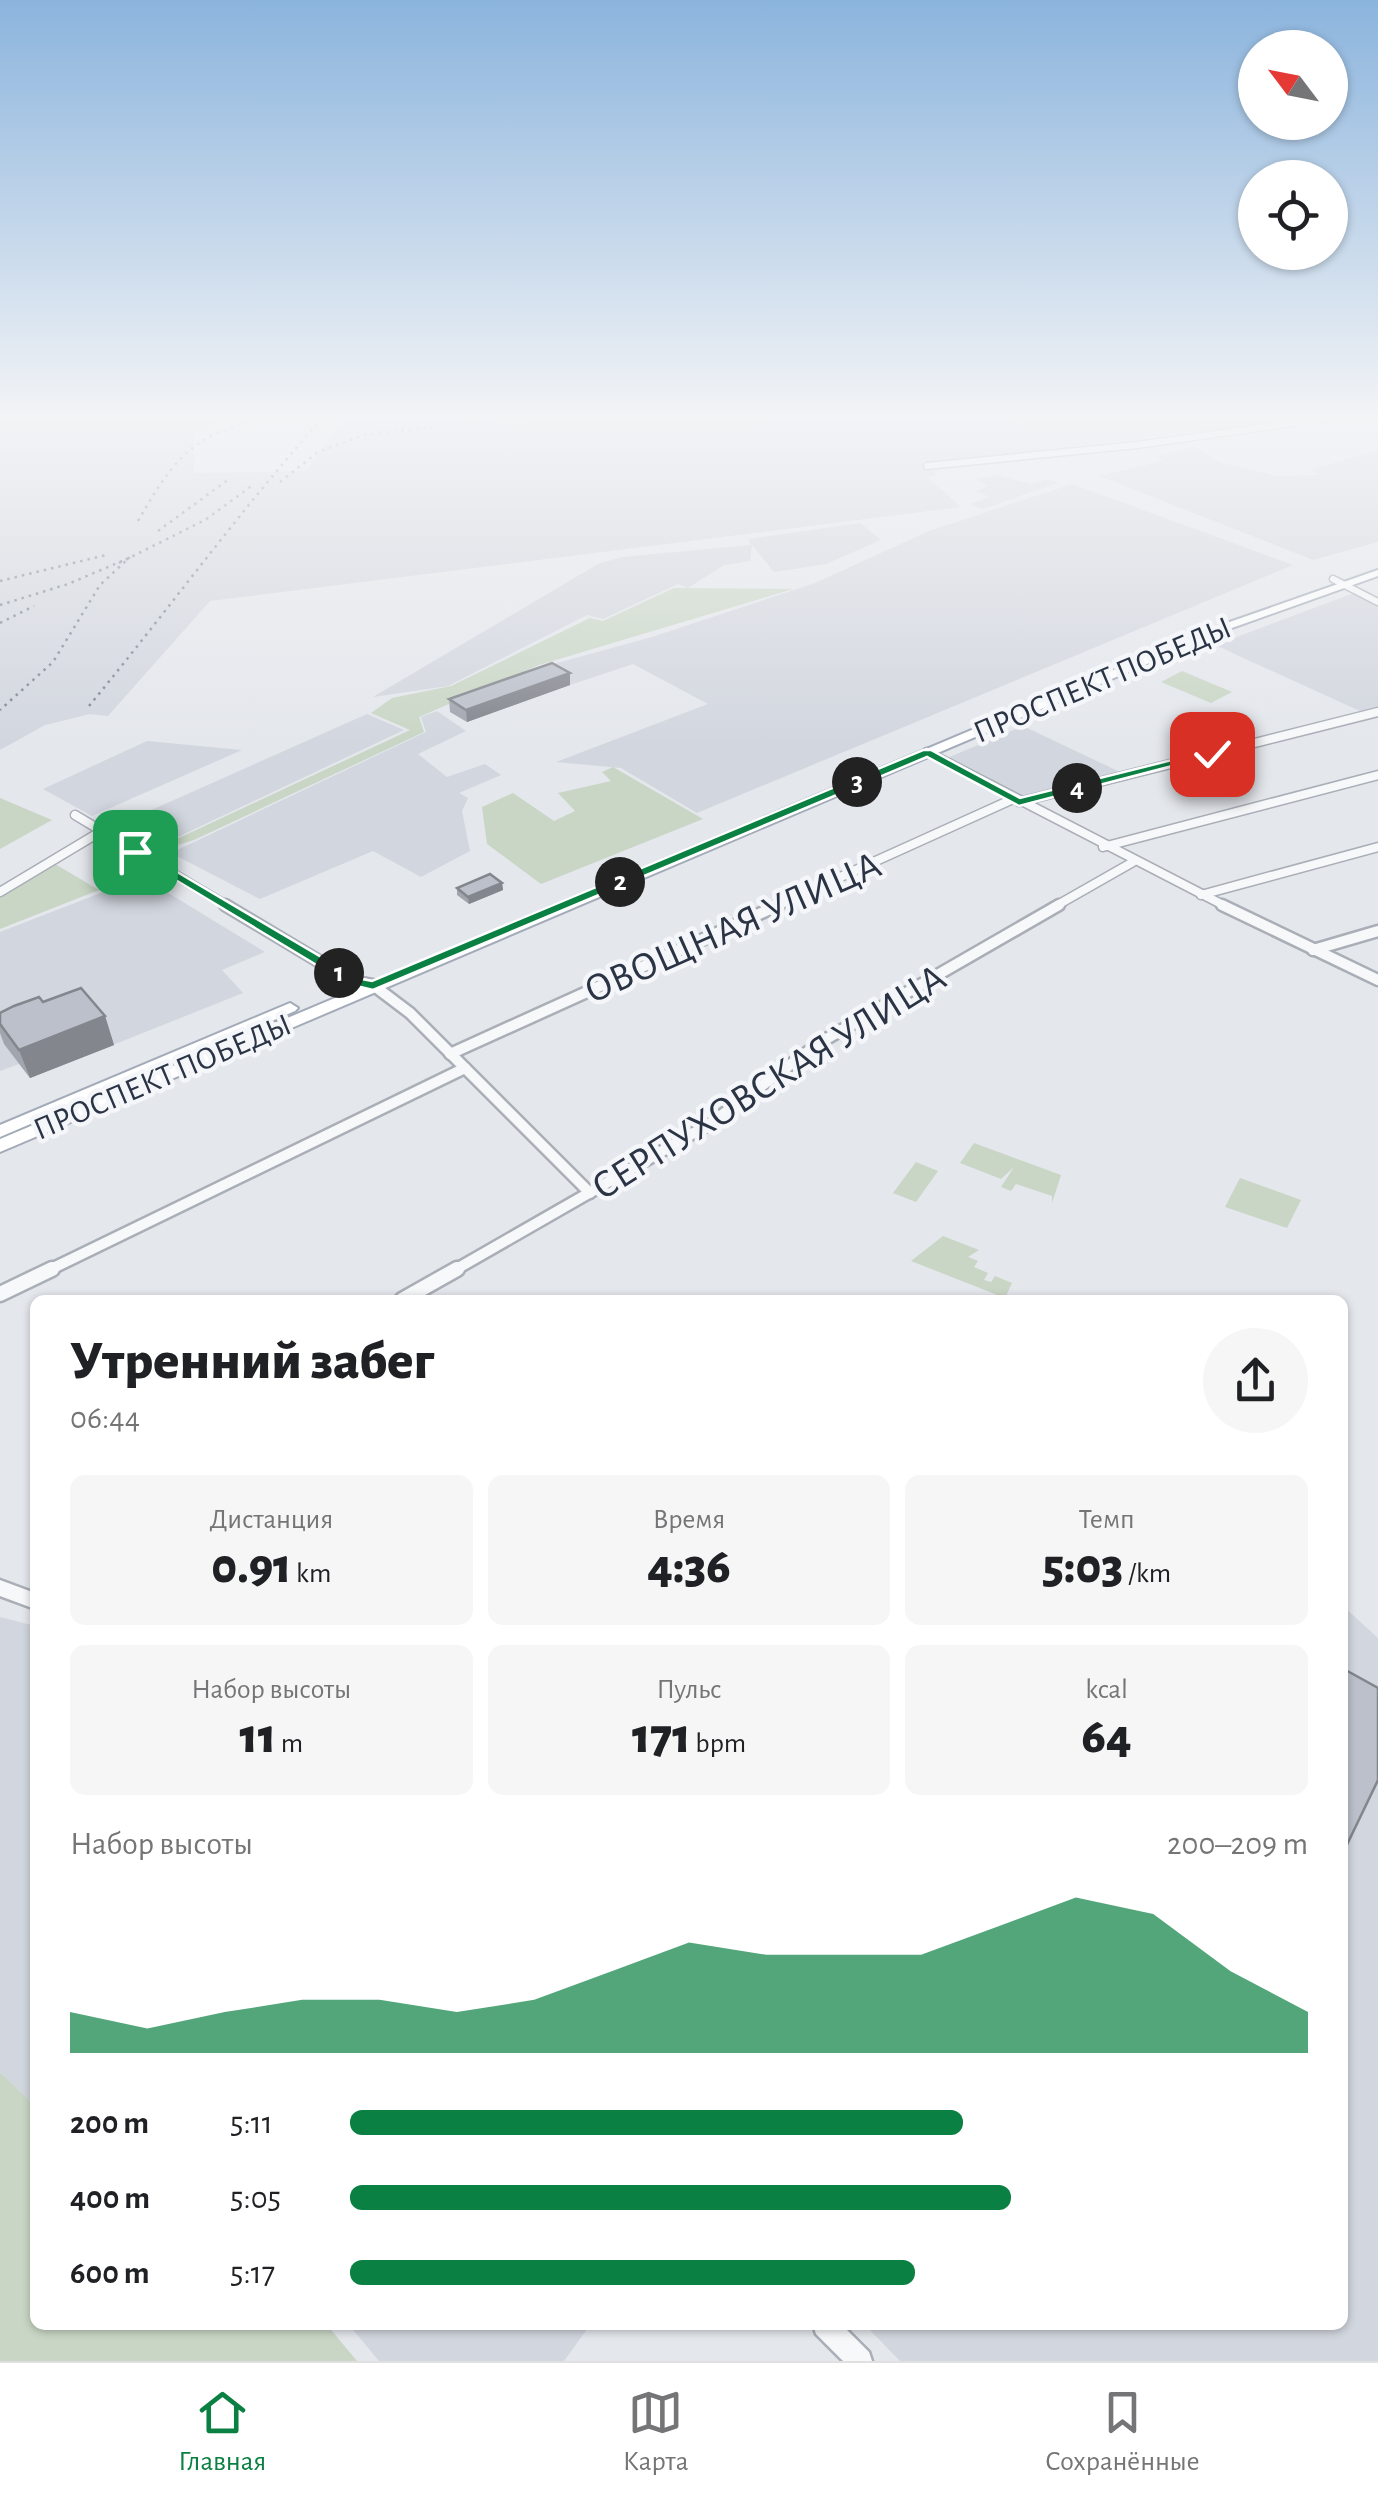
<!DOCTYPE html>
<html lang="ru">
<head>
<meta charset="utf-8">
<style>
	:root { --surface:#fff; --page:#f6f6f6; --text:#202124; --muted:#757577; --line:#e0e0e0; --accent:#0b8043 }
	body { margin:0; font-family:"Alegreya Sans",sans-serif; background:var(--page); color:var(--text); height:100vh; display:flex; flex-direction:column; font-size:38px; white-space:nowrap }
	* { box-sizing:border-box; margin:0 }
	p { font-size:32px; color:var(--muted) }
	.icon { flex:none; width:55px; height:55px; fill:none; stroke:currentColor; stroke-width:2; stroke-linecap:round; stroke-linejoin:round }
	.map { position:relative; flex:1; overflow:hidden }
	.panel { position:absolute; left:30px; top:1295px; width:1318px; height:1035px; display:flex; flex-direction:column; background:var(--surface); border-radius:15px; box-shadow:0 2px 8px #0004 }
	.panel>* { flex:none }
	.needle { width:65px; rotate:302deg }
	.fabs { position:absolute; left:1238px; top:30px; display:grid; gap:20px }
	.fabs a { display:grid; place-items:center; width:110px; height:110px; border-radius:50%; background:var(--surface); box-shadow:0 2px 8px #0004; font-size:50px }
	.pin { position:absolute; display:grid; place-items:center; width:85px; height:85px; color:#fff; margin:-42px; border-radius:20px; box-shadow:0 5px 15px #0006 }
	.km { position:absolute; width:50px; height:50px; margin:-25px; border-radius:50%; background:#222; color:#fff; font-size:28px; line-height:50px; text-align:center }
	.round { display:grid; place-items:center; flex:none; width:105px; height:105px; border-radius:52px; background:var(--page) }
	.summary { display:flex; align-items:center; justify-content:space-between; height:170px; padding:0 40px }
	h1 { font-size:55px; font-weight:800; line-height:75px }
	.stats { display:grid; grid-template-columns:repeat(3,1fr); gap:15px; height:170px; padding:10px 40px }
	.stats div { display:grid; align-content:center; border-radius:15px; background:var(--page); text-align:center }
	.stats b { font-size:50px; font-weight:800 }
	.stats small { font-size:28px; font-weight:400 }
	.stats p { font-size:28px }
	.chart { height:280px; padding:20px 40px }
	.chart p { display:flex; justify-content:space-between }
	.chart svg { width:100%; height:180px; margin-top:10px; fill:var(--accent); opacity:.7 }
	ul { padding:0 40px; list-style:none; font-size:32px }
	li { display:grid; grid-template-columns:160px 120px 1fr; align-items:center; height:75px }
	li i { height:25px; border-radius:12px; background:var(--accent) }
	.tab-bar { display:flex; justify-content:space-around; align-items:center; height:140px; border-top:2px solid var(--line); background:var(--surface); font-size:28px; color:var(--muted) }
	.tab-bar a { display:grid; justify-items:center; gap:5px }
	.tab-bar .on { color:var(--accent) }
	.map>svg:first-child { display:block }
</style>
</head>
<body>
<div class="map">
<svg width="1378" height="2361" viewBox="0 0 1378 2361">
	<rect width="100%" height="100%" fill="#e4e7ec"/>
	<g fill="#d2d6de">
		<polygon points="0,413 262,413 194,431 194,473 307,471 347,413 1340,413 926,464 937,475 927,477 961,507 210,601 108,716 90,714 45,725 0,750"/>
		<polygon points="1194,446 1219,462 1277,476 1319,475 1310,470 1378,450 1378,542 1313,560 1100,476 1163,461 1157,457"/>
		<polygon points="997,475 1031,484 1047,479 1058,483 982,509 970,504 990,497 976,491 988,486 976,479"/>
		<polygon points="1072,484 1293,565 697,813 621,768 556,762 708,704 633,664 570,685 539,668 652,637 815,583 929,531"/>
		<polygon points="860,523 881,540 826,564 774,572 752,545 750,561 724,565 688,588 678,584 603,619 587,615 448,686 373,697 598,564 622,557 751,545 748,539"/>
		<polygon points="1354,593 1378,606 1378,707 1360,711 1215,645"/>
		<polygon points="437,711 466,731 418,754 447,777 485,764 501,775 459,793 468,798 462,811 470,851 421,877 373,851 260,899 171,853 426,732 421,717"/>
		<polygon points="367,714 404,730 161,845 150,839 156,835 129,820"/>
		<polygon points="1023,726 1120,772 1022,798 945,759"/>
		<polygon points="147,741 242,750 92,816 43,789"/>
		<polygon points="142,877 265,952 222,970 243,993 30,1078 19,1064 0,1071 0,932"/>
		<polygon points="1343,1606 1378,1638 1378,2361 900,2361 865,2325 1342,2325"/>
		<polygon points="0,1617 35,1626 35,2106 0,2072"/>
		<polygon points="349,2325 590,2325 564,2361 379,2361"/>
	</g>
	<g fill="#c9d6c5">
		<polygon points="674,588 793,589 539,665 419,717 424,732 194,840 168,848 164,845 410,730 371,713 392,698 451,686 590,618 603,621"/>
		<polygon points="1182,671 1232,692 1211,703 1161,682"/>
		<polygon points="613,767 703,819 541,884 487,844 482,807 513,793 554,821 575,811 558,793 611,781 602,772"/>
		<polygon points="0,798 52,820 0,849"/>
		<polygon points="55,864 99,890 0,929 0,897"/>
		<polygon points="974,1143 1061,1175 1052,1203 1052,1196 1016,1184 1011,1191 1001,1187 1014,1167 1001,1179 960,1163"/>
		<polygon points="916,1162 938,1171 916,1202 893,1193"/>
		<polygon points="1240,1178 1301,1200 1287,1228 1225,1207"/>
		<polygon points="943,1236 979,1250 968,1257 978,1261 974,1267 988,1273 984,1280 991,1282 995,1276 1012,1283 1005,1298 911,1261"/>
		<polygon points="0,2072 35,2106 35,2325 327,2325 357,2361 0,2361"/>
	</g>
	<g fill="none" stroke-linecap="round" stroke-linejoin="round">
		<defs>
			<g id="minor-far3">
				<polyline points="927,466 1137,445 1364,413"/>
				<polyline points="1333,579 1378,602"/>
			</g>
			<g id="minor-far2">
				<polyline points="927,752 1227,907"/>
				<polyline points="1019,802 1378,712"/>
				<polyline points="75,815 229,907"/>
				<polyline points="1103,847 1378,775"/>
				<polyline points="0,892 100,832"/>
				<polyline points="1201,895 1378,847"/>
				<polyline points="774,907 1013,799"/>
				<polyline points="1054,907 1133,862"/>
			</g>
			<g id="minor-far1">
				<polyline points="225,905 352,981 373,985 410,1013 590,1193"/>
				<polyline points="1222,905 1378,980"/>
				<polyline points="1313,950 1378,931"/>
				<polyline points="450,1054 779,905"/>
				<polyline points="47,1271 465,1068"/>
				<polyline points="453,1271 711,1123 821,1042 1059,905"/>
			</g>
			<g id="minor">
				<polyline points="0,1294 52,1269"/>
				<polyline points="402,1300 457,1269"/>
			</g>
			<g id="tertiary">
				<polygon points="0,1580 35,1593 35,1609 0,1596"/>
				<polygon points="813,2325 842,2325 869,2352 872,2361 843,2361 816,2334"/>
			</g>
			<g id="primary">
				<polygon points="1378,570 1378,576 1229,629 0,1152 0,1139 1221,625"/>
				<polygon points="290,1003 298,1008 295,1011 0,1137 0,1125"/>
			</g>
		</defs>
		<use href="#minor-far3" stroke="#a9aeb7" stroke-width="9"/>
		<use href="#minor-far2" stroke="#a9aeb7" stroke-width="11"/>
		<use href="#minor-far1" stroke="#a9aeb7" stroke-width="15"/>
		<use href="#minor" stroke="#a9aeb7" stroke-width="19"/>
		<use href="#tertiary" stroke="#a9aeb7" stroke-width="5"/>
		<use href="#primary" stroke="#a3abb8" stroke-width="4"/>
		<use href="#minor-far3" stroke="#f7f8fa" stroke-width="6"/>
		<use href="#minor-far2" stroke="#f7f8fa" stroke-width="8"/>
		<use href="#minor-far1" stroke="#f7f8fa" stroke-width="10"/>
		<use href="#minor" stroke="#f7f8fa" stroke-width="14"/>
		<use href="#tertiary" fill="#f7f8fa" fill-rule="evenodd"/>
		<use href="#primary" fill="#fff" fill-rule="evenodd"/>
		<g stroke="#7d8696" stroke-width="2.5" stroke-dasharray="2.5 5" stroke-linecap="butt">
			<polyline points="147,413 147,421"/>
			<polyline points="280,482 318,452 364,435 560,413"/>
			<path d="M138 521C181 446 195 436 278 413"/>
			<polyline points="158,531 229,479"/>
			<polyline points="119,563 205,520 253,485"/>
			<polyline points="0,581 106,555"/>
			<polyline points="0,605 68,584 129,558 100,585 53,662 0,710"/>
			<polyline points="0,623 34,606"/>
			<path d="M89 706C169 609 243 506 327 413"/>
		</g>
	</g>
	<g fill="#a1a5ae">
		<polygon points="570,673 570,685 467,722 450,712 449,699"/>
		<polygon points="502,883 503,890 469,904 457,895 457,888"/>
		<polygon points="43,1002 105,1016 114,1045 30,1078 4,1044 0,1033 0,1013"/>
	</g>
	<g fill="#83868d">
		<polygon points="570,673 570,685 467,722 466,710"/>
		<polygon points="502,883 503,890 469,904 468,897"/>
		<polygon points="105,1016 114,1045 30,1078 19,1050"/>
	</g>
	<g fill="#bbc0ca" stroke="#83868d" stroke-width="2.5">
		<polygon points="552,663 570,673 466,710 449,699"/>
		<polygon points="490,874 502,883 468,897 457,888"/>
		<polygon points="81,988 105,1016 19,1050 0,1024 0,1013 14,1006 39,997 43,1002"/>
		<polygon points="1342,1668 1378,1688 1378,1780 1342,1855"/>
	</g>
	<linearGradient id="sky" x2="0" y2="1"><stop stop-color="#8bb4dd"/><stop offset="0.56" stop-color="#f3f4f6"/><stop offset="1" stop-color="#f3f4f6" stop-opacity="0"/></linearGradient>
	<rect width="1378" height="744" fill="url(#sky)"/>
	<polygon fill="#0b8043" stroke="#fff" stroke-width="2.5" points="923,750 931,750 1020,798 1212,750 1218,754 1019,806 927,757 373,990 348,984 129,852 140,850 357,978 372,981"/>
	<g text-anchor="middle" stroke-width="9" stroke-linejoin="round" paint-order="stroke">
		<g font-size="32" fill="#2b3445" stroke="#f4f6f9">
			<text transform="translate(1102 679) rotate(-23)" y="11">ПРОСПЕКТ ПОБЕДЫ</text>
			<text transform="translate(162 1076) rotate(-23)" y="11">ПРОСПЕКТ ПОБЕДЫ</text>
		</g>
		<g font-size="40" fill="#2b3445" stroke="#f4f6f9">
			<text transform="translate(732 926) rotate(-24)" y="14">ОВОЩНАЯ УЛИЦА</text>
			<text transform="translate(768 1081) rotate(-32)" y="14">СЕРПУХОВСКАЯ УЛИЦА</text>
		</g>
	</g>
</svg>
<div class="fabs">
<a><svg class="needle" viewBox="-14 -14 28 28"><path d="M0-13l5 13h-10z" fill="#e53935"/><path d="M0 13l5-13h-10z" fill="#757577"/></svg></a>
<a><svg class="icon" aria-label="locate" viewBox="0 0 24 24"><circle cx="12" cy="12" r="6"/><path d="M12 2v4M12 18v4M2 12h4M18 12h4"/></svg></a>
</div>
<div class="pin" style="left:135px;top:852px;background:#1e9e55"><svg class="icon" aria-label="arrive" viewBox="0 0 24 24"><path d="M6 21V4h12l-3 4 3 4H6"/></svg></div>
<div class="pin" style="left:1212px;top:754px;background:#d93025"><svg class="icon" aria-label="check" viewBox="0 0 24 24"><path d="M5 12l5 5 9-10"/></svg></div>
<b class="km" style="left:339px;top:973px">1</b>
<b class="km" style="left:620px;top:882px">2</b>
<b class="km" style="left:857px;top:782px">3</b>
<b class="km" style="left:1077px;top:788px">4</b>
<section class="panel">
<div class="summary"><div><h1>Утренний забег</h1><p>06:44</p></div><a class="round"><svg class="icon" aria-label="share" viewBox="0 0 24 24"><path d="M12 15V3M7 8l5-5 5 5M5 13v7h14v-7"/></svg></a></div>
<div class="stats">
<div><p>Дистанция</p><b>0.91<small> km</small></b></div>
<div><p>Время</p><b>4:36</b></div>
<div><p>Темп</p><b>5:03<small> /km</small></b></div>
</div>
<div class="stats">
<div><p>Набор высоты</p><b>11<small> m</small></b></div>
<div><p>Пульс</p><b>171<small> bpm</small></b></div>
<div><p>kcal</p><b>64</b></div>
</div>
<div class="chart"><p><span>Набор высоты</span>200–209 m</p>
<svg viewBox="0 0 160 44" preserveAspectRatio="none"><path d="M0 44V34L10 38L20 34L30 31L40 31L50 34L60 31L70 24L80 17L90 20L100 20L110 20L120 13L130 6L140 10L150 24L160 34V44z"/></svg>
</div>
<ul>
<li><b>200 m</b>5:11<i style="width:64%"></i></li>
<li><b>400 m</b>5:05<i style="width:69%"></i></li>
<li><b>600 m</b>5:17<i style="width:59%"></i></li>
</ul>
</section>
</div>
<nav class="tab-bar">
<a class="on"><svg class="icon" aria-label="home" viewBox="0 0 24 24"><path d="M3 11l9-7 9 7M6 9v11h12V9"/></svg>Главная</a>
<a><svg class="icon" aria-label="map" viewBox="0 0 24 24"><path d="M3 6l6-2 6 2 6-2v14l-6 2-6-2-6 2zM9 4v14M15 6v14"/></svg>Карта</a>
<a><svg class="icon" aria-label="saved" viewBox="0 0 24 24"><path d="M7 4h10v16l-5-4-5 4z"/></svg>Сохранённые</a>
</nav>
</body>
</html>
